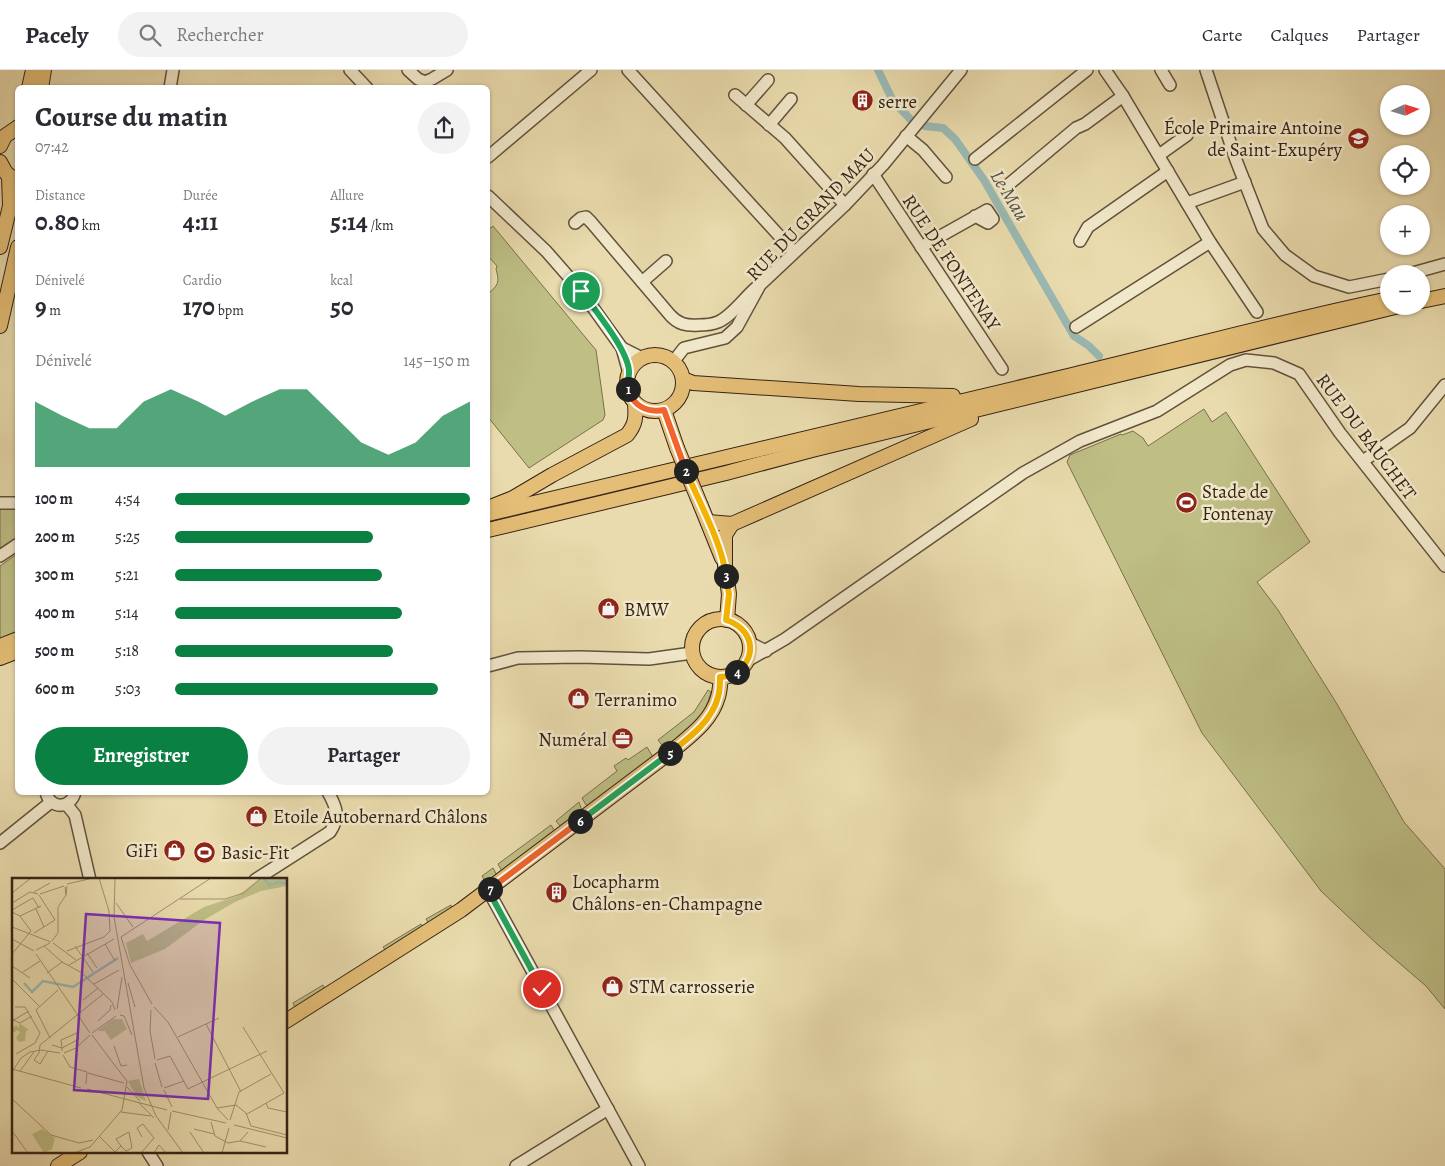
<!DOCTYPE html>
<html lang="fr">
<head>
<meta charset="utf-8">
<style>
	:root { --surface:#fff; --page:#f2f2f3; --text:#2b2b33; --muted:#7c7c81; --line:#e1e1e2; --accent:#0b8043 }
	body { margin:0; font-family:Alegreya,serif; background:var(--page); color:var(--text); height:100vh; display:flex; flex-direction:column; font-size:19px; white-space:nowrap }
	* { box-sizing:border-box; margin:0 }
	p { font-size:16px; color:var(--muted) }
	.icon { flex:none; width:28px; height:28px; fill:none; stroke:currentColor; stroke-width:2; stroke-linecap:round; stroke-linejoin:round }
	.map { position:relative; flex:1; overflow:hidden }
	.side { position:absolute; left:15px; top:15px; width:475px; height:710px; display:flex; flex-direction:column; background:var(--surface); border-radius:8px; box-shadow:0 1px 4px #0004 }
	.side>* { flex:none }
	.needle { width:32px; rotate:86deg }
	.fabs { position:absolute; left:1380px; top:15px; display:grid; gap:10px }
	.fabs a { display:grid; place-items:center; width:50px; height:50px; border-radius:50%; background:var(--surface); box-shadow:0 1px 4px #0004; font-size:25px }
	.pin { position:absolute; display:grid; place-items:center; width:42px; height:42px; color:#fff; margin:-21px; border:2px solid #fff; border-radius:50%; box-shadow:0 1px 5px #0007 }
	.km { position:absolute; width:25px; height:25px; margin:-12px; border-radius:50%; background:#222; color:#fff; font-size:14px; line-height:25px; text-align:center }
	.round { display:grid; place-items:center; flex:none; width:52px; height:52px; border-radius:26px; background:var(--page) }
	.headline { display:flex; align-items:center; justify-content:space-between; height:85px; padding:0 20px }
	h1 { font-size:28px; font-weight:700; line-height:38px }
	.stats { display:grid; grid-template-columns:repeat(3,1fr); gap:8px; height:85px; padding:5px 20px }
	.stats div { display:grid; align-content:center }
	.stats b { font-size:25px; font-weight:700 }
	.stats small { font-size:14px; font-weight:400 }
	.stats p { font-size:14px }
	.chart { height:140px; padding:10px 20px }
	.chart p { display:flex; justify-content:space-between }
	.chart svg { width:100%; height:90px; margin-top:5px; fill:var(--accent); opacity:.7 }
	.button { display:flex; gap:10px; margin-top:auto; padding:10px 20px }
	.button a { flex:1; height:58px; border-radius:30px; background:var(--accent); color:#fff; font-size:20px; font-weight:700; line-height:58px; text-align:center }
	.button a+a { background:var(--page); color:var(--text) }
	ul { padding:0 20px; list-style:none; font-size:16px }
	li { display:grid; grid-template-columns:80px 60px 1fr; align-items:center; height:38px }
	li i { height:12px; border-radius:6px; background:var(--accent) }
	header { display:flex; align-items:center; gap:30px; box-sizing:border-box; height:70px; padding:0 25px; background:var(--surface); border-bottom:1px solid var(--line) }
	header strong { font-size:24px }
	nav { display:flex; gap:28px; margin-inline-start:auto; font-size:18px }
	.search { width:350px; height:45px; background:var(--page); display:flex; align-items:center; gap:12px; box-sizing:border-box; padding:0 18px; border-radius:28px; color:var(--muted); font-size:19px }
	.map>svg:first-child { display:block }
</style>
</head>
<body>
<header>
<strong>Pacely</strong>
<div class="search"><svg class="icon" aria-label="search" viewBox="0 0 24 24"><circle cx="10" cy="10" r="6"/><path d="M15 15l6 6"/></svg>Rechercher</div>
<nav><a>Carte</a><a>Calques</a><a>Partager</a></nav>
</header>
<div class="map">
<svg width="1445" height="1096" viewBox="0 0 1445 1096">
	<rect width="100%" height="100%" fill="#e9dbad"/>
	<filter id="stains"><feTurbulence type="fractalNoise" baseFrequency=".004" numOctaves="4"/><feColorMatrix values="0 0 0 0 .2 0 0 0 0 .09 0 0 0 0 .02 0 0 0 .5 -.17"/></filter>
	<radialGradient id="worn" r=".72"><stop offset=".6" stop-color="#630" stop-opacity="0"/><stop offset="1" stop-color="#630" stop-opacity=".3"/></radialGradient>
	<g fill="#bebe85" stroke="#7a704e">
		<path d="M493 156 596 280 605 345 603 350 529 398 488 347V224C498 215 500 213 496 199L497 196 488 186V160Z"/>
		<polygon points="1204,339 1212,352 1226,342 1310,472 1257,512 1278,540 1337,634 1404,752 1445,799 1445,939 1426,916 1377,874 1321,821 1202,663 1067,392 1070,385 1121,364 1122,365 1133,361 1143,368 1148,376"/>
		<polygon points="17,436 17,469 0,482 0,438"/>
		<polygon points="17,484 17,564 0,571 0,496"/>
		<path d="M708 620 711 622C705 649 685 662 664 678L658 670 694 642Z"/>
		<polygon points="647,677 653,687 588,736 586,735 582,728 617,701 614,696 626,688 628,690"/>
		<polygon points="579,732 582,741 561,757 556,751"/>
		<polygon points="551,755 556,763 503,803 498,794"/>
		<polygon points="493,798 498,807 487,815 482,806"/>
		<polygon points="451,835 452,839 429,854 426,849"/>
		<polygon points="421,854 423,857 386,881 383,877"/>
		<polygon points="323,915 325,919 295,938 293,933"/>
	</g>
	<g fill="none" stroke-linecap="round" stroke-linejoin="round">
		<polyline stroke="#9ab9b4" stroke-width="8" points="878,0 893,31 913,52 925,56 943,58 955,69 984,110 1074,266 1089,276 1099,286"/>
		<defs>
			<g id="minor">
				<polyline points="350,0 367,18"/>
				<polyline points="408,0 418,9 425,12 432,9 447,0"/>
				<polyline points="628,0 794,182"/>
				<polyline points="1105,0 1123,26 1210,172 1257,242"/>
				<polyline points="1161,0 1170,15"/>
				<polyline points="1206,0 1236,90 1263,159 1285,185 1314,206 1349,217 1389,209"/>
				<polyline points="170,18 173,0"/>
				<polyline points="735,25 785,68 845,135"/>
				<polyline points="746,35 768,10"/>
				<polyline points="769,55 791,29"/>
				<polyline points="906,66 923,80 946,107"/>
				<polyline points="1159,85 1187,65"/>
				<polyline points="488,87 591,0"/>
				<polyline points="975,89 1087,0"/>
				<polyline points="873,104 1002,299"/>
				<polyline points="1008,115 1076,58 1085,54 1123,26"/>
				<polyline points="488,126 546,181 581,221 622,278 629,303"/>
				<polyline points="1187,133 1245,112"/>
				<path d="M575 153 581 148 586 147 591 152 670 245C678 254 686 256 699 255 705 255 713 254 718 252 731 247 745 227 757 217"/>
				<polyline points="1080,171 1088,157 1168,101"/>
				<polyline points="921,177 987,140 993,149 988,153 975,146"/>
				<polyline points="1409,204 1445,194"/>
				<polyline points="642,212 666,191"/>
				<polyline points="1076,257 1210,172"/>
				<polyline points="622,278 642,288"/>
				<polyline points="673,292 684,278 725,268 737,257 760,215 845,135 883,95 961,0"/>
				<polyline points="1363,391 1410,358 1445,315"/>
				<polyline points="0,433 18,433"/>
				<polyline points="0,486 18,474"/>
				<polyline points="750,573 766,581"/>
				<polyline points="747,591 785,569 1023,403 1080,371 1157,341 1230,295 1246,290 1274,293 1299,304 1340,363 1445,496"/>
				<polyline points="488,596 518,588 580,587 649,589 692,583"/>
				<path d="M46 722C50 740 71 739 75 722"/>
				<polyline points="67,735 75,745 90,810"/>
				<polyline points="0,773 51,732"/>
				<path d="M255 810 330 762C340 747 337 738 328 722"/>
				<polyline points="488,820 639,1096"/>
				<polyline points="148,1082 157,1096"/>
				<polyline points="516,1096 608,1039"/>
			</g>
			<g id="major">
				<polyline points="29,18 33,0"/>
				<polyline points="41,18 44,0"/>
				<polyline points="0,76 5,66 18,57"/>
				<polyline points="0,92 6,103 17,111"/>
				<polyline points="0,177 10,136 9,106"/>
				<polyline points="1421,231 1445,226"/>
				<polyline points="0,256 18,177"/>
				<circle cx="655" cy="313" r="28"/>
				<polyline points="683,309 693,313 859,324 953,326"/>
				<polyline points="664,340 677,378"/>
				<path d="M493 436 513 428 552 405 627 365C636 354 636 347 635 333"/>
				<polyline points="701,436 722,488"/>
				<path d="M488 444C682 397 877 351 1072 305 1178 280 1282 251 1389 229"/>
				<polyline points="708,452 732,454 971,349"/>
				<polyline points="488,460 726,403 812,380 1399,236"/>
				<circle cx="721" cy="578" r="29"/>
				<polyline points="727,550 729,524 725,496 725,465 732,454"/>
				<polyline points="0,576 18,569"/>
				<polyline points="0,588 18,581"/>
				<path d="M286 951 461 840 677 677C694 663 712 649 718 627 720 621 720 614 721 607"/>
				<polyline points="58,1096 80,1082"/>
			</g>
		</defs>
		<use href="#minor" stroke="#62513c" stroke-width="14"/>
		<use href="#major" stroke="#352316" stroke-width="16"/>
		<use href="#minor" stroke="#f1e8ca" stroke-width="11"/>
		<use href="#major" stroke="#e4be76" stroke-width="14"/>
		<defs>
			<polyline id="major-bridge" points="677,378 701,436"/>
		</defs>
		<use href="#major-bridge" stroke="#352316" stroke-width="16" stroke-linecap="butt"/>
		<use href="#major-bridge" stroke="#e4be76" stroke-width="14"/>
	</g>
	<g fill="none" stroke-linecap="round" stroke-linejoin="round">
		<defs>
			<path id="split-1" d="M581 221C594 239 630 282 629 303 629 309 627 313 628 319"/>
			<path id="split-2" d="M628 319C633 336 647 343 664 340L686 401"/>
			<path id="split-3" d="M686 401C699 432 722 473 726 506"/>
			<path id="split-4" d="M726 506 729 524 726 550C752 558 759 585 737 602"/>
			<path id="split-5" d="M670 683C689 668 712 651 718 627 720 621 720 614 720 607L729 606 737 602"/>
			<polyline id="split-6" points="580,751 670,683"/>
			<polyline id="split-7" points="490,819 580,751"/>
			<polyline id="split-8" points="490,819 488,820 542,919"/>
		</defs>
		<use href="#split-1" stroke="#fff" stroke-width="10"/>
		<use href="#split-2" stroke="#fff" stroke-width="10"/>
		<use href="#split-3" stroke="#fff" stroke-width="10"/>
		<use href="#split-4" stroke="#fff" stroke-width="10"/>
		<use href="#split-5" stroke="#fff" stroke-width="10"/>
		<use href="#split-6" stroke="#fff" stroke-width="10"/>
		<use href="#split-7" stroke="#fff" stroke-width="10"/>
		<use href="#split-8" stroke="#fff" stroke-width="10"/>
		<use href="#split-1" stroke="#22a559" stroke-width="6"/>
		<use href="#split-2" stroke="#f0652b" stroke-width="6"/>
		<use href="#split-3" stroke="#f5b400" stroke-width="6"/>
		<use href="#split-4" stroke="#f5b400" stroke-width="6"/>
		<use href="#split-5" stroke="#f5b400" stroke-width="6"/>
		<use href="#split-6" stroke="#22a559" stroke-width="6"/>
		<use href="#split-7" stroke="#f0652b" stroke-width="6"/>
		<use href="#split-8" stroke="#22a559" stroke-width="6"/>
	</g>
	<defs>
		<symbol id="building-disc" viewBox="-11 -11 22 22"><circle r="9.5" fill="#8f2418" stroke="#f1e8ca"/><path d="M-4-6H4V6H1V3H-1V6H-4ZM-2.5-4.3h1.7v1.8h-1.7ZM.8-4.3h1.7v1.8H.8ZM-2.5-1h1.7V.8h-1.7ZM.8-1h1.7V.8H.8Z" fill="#fff"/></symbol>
		<symbol id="school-disc" viewBox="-11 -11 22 22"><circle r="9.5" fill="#8f2418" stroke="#f1e8ca"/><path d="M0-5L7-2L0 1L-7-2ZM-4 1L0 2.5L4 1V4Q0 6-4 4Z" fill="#fff"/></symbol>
		<symbol id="stadium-disc" viewBox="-11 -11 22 22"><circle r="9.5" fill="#8f2418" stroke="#f1e8ca"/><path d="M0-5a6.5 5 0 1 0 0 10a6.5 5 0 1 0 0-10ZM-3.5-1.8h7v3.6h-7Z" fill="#fff"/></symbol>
		<symbol id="shop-disc" viewBox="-11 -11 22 22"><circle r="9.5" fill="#8f2418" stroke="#f1e8ca"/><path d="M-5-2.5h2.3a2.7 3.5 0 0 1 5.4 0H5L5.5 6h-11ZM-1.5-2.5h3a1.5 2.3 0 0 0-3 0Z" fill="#fff"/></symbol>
		<symbol id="office-disc" viewBox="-11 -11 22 22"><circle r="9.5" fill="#8f2418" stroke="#f1e8ca"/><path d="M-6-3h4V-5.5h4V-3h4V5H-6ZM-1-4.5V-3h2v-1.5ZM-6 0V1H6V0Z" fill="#fff"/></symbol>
	</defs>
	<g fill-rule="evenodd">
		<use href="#building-disc" x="850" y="18" width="25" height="25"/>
		<use href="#school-disc" x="1346" y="56" width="25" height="25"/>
		<use href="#stadium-disc" x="1174" y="420" width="25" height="25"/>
		<use href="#shop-disc" x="596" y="526" width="25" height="25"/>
		<use href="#shop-disc" x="566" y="616" width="25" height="25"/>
		<use href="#office-disc" x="610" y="656" width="25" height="25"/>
		<use href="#shop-disc" x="244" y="734" width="25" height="25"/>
		<use href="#shop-disc" x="162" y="768" width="25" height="25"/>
		<use href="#stadium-disc" x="192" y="770" width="25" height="25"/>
		<use href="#building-disc" x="544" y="810" width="25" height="25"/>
		<use href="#shop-disc" x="600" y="904" width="25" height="25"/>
	</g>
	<g text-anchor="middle" stroke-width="5" stroke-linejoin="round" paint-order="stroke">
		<g font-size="19" fill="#352316" stroke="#f1e8ca" text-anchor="start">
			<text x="878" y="38">serre</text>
			<text x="1342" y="64" text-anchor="end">École Primaire Antoine<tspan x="1342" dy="22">de Saint-Exupéry</tspan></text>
			<text x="1202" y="428">Stade de<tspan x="1202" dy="22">Fontenay</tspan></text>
			<text x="624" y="546">BMW</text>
			<text x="595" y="636">Terranimo</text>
			<text x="607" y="676" text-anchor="end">Numéral</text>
			<text x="273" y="753">Etoile Autobernard Châlons</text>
			<text x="158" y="787" text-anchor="end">GiFi</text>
			<text x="221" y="789">Basic-Fit</text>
			<text x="572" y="818">Locapharm<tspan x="572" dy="22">Châlons-en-Champagne</tspan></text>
			<text x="629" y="923">STM carrosserie</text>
		</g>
		<g font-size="19" fill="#352316" stroke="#f1e8ca">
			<text transform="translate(810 144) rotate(-46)" y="7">RUE DU GRAND MAU</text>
			<text transform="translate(952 192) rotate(56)" y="7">RUE DE FONTENAY</text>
			<text transform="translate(1367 366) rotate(53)" y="7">RUE DU BAUCHET</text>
		</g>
		<g font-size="20" font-style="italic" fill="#535045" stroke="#f1e8ca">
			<text transform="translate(1010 125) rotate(59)" y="7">Le Mau</text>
		</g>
	</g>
	<g transform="translate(12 808)">
		<rect width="275" height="275" fill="#e9dbad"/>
		<path d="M249 0 275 1V8L249 13 223 24 192 42 153 71 119 85 114 65 131 56 135 63 192 29 225 18ZM101 141H110L115 151 99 162 93 153H85ZM7 145 17 152 14 153 13 163 7 164 4 160 8 154 5 152 0 156V150L4 147 7 150ZM127 201 134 223 124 218 116 203ZM30 251 43 260 40 271 32 275 20 256Z" fill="#bebe85"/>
		<path fill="none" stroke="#9ab9b4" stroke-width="2.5" d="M252 0 257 7 267 4 275 6M12 105 20 114 31 103 61 109 106 80"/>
		<path fill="none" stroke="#a19171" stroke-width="1" d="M103 0 102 39 132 210 144 238 171 275M55 6 81 0M53 9 54 17 55 8M22 14 38 5M0 15 19 0M28 16 52 8M27 17 43 42M168 21H213L232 15 249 0M0 25 18 14 26 16M104 25 121 49M24 31 32 49M0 32 21 20 27 30M0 34 8 38 19 53 0 76M8 38 29 28M0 49 39 64M22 55 43 42M0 61 22 73M40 63 46 55V29L54 17M41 65 64 82M93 66 103 83M32 68 50 84 70 95 100 124 103 132M63 68 81 94M24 72 38 65M55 73 92 59 98 53 97 33 87 0M75 75 85 90M24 76 78 155M57 87 102 61M0 88 18 100M11 94 28 83M35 95 50 84M0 101 27 128M116 105 123 129M82 106 107 92M71 122 86 110M140 126 118 87 109 59 199 0M3 129H13L28 155 23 165 4 176M142 129 156 144 205 230 216 242M105 131 110 99M139 132 138 153 143 181M108 137 112 138 120 157M1 142 8 145 20 138M0 143 17 133M86 143 98 132 99 127M194 146 229 214M231 149 272 215 235 236M80 155 104 138M80 157 104 189M166 159 207 140M38 160 24 132 46 112M40 167 50 170 49 162 65 155 67 161 50 170V173M102 168 109 188 115 187M36 173 28 186 22 182 27 175 28 167 91 116M52 175 64 170 78 157M51 177 58 189 75 194 74 206M145 182 158 178 176 211 255 173M143 185 150 209M0 191 69 210M8 193 22 174M0 194 9 180 18 174 29 172 48 175M76 195 112 205M115 209 128 223M152 210 172 203M75 211 155 232M152 212 160 229M0 221 39 257 67 265 81 262M127 225 142 240M254 225 256 230 275 234M205 230 224 227 234 235 239 248 275 257M160 233 214 245M109 234 139 238M218 242 227 214 259 196M199 244 203 258 216 265 228 263 236 254M222 247 275 260M182 251 202 256M156 252 159 234M0 253 16 275M178 254 192 275M87 258 104 275M228 263 254 269M103 274 109 268 114 273 120 270 117 254 104 261 109 268M62 275 78 269 110 232 115 203 104 189M129 275 142 260 131 246 125 250 130 259M142 275 147 267 154 275M210 275 217 250"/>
		<path fill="#7b2cbf" fill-opacity="0.15" stroke="#7b2cbf" stroke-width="2.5" d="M74 36 208 45 196 221 62 212Z"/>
		<rect width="275" height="275" fill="none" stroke="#352316" stroke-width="2.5"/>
	</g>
	<rect width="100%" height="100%" filter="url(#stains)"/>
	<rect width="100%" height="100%" fill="url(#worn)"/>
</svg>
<div class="fabs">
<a><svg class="needle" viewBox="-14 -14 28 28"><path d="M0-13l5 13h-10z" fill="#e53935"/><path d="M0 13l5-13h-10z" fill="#7c7c81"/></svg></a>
<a><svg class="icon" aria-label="locate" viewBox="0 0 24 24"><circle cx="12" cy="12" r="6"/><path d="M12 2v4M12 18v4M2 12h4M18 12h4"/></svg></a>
<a>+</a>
<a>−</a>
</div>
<div class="pin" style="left:581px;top:221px;background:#1e9e55"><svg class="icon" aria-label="arrive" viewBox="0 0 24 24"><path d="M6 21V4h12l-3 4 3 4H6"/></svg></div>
<div class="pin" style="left:542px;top:919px;background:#d93025"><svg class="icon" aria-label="check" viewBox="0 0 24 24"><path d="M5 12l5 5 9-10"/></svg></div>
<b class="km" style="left:628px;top:319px">1</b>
<b class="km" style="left:686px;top:401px">2</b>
<b class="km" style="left:726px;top:506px">3</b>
<b class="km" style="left:737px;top:602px">4</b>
<b class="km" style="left:670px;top:683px">5</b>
<b class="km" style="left:580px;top:751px">6</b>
<b class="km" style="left:490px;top:819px">7</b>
<section class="side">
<div class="headline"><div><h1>Course du matin</h1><p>07:42</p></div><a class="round"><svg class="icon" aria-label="share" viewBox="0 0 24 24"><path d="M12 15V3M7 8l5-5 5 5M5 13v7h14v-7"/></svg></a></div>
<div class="stats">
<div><p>Distance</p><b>0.80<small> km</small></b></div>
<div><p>Durée</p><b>4:11</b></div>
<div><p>Allure</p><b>5:14<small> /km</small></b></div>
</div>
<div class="stats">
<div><p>Dénivelé</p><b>9<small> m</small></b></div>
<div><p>Cardio</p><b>170<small> bpm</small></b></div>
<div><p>kcal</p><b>50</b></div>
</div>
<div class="chart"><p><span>Dénivelé</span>145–150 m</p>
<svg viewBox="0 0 160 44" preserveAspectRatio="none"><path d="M0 44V12L10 19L20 25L30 25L40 12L50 6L60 12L70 19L80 12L90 6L100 6L110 19L120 32L130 38L140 32L150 19L160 12V44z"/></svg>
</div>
<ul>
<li><b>100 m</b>4:54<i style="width:100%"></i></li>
<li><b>200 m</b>5:25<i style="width:67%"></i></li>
<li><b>300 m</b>5:21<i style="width:70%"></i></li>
<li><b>400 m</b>5:14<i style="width:77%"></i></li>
<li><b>500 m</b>5:18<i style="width:74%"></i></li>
<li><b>600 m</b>5:03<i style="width:89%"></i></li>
</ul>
<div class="button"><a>Enregistrer</a><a>Partager</a></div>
</section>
</div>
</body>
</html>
